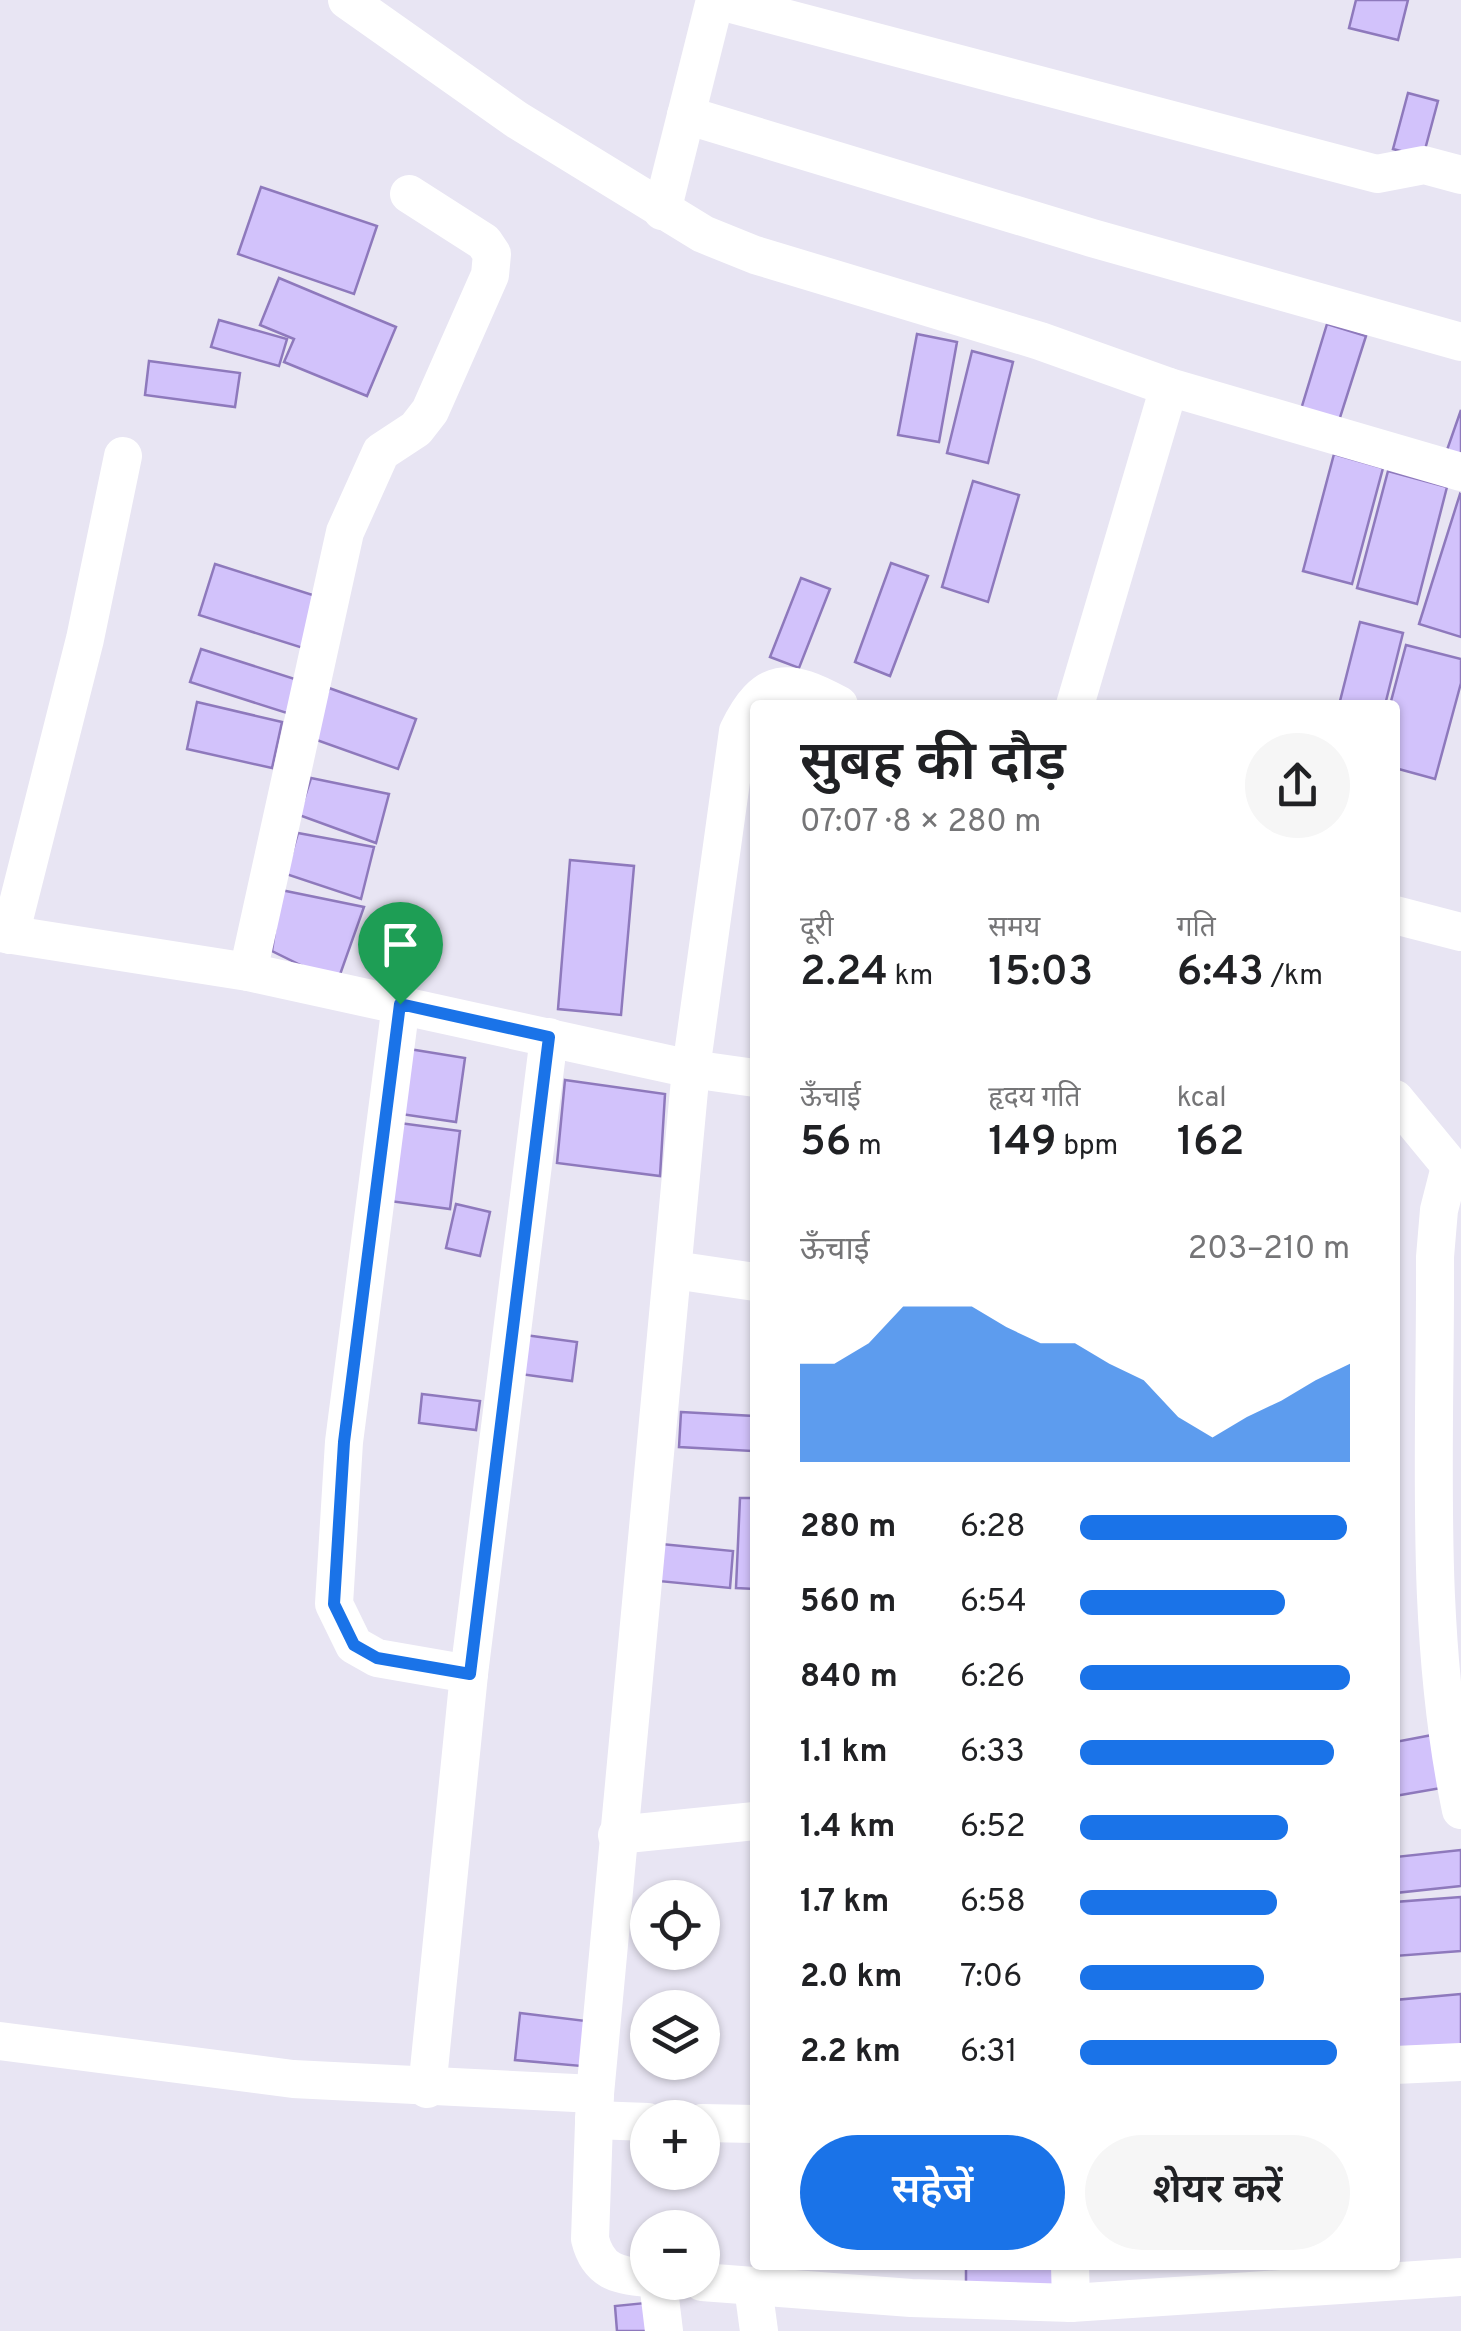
<!DOCTYPE html>
<html lang="hi">
<head>
<meta charset="utf-8">
<style>
	:root { --surface:#fff; --page:#f6f6f6; --text:#202124; --muted:#757577; --accent:#1a73e8 }
	body { margin:0; font-family:Overpass,"Noto Sans Devanagari",sans-serif; background:var(--page); color:var(--text); height:100vh; display:flex; flex-direction:column; font-size:38px; white-space:nowrap }
	* { box-sizing:border-box; margin:0 }
	p { font-size:32px; color:var(--muted) }
	.icon { flex:none; width:55px; height:55px; fill:none; stroke:currentColor; stroke-width:2; stroke-linecap:round; stroke-linejoin:round }
	.map { position:relative; flex:1; overflow:hidden }
	.side { position:absolute; left:750px; top:700px; width:650px; height:1570px; display:flex; flex-direction:column; background:var(--surface); border-radius:10px; box-shadow:0 2px 8px #0004 }
	.side>* { flex:none }
	.tools { position:absolute; left:630px; top:1880px; display:grid; gap:20px }
	.tools a { display:grid; place-items:center; width:90px; height:90px; border-radius:50%; background:var(--surface); box-shadow:0 2px 8px #0004; font-size:50px }
	.pin { position:absolute; display:grid; place-items:center; width:85px; height:85px; color:#fff; margin:-102px -42px; border-radius:50% 50% 50% 0; rotate:-45deg; box-shadow:0 0 10px #0007 }
	.pin .icon { rotate:45deg }
	.round { display:grid; place-items:center; flex:none; width:105px; height:105px; border-radius:52px; background:var(--page) }
	.head { display:flex; align-items:center; justify-content:space-between; height:170px; padding:0 50px }
	h1 { font-size:55px; font-weight:600; line-height:75px }
	.figures { display:grid; grid-template-columns:repeat(3,1fr); gap:15px; height:170px; padding:10px 50px }
	.figures div { display:grid; align-content:center }
	.figures b { font-size:42px; font-weight:600 }
	.figures small { font-size:28px; font-weight:400 }
	.figures p { font-size:28px }
	.chart { height:280px; padding:20px 50px }
	.chart p { display:flex; justify-content:space-between }
	.chart svg { width:100%; height:180px; margin-top:10px; fill:var(--accent); opacity:.7 }
	.cta { display:flex; gap:20px; margin-top:auto; padding:20px 50px }
	.cta a { flex:1; height:115px; border-radius:60px; background:var(--accent); color:#fff; font-size:40px; font-weight:600; line-height:115px; text-align:center }
	.cta a+a { background:var(--page); color:var(--text) }
	ul { padding:0 50px; list-style:none; font-size:32px }
	li { display:grid; grid-template-columns:160px 120px 1fr; align-items:center; height:75px }
	li i { height:25px; border-radius:12px; background:var(--accent) }
	.map>svg:first-child { display:block }
</style>
</head>
<body>
<div class="map">
<svg width="1461" height="2331" viewBox="0 0 1461 2331">
	<rect width="100%" height="100%" fill="#e8e5f3"/>
	<g fill="#d2c2fb" stroke="#8e79bc" stroke-width="2.5">
		<polygon points="1356,0 1408,0 1398,40 1349,28"/>
		<polygon points="1408,93 1438,101 1423,157 1393,149"/>
		<polygon points="261,187 377,226 354,294 238,254"/>
		<polygon points="279,278 396,327 367,396 284,362 294,339 260,325"/>
		<polygon points="219,320 287,339 279,366 211,347"/>
		<polygon points="1327,324 1366,336 1337,427 1299,416"/>
		<polygon points="917,334 957,342 939,442 898,435"/>
		<polygon points="972,351 1013,362 988,463 947,453"/>
		<polygon points="149,361 240,373 235,407 145,395"/>
		<polygon points="1461,410 1461,455 1447,450"/>
		<polygon points="1334,454 1383,468 1352,584 1303,571"/>
		<polygon points="1388,471 1447,487 1417,604 1357,588"/>
		<polygon points="973,481 1019,495 988,602 942,587"/>
		<polygon points="1460,494 1461,495 1461,637 1419,624"/>
		<polygon points="891,563 928,576 890,676 855,662"/>
		<polygon points="215,564 319,597 303,648 199,615"/>
		<polygon points="801,578 830,589 799,668 770,657"/>
		<polygon points="1360,622 1403,633 1385,705 1339,705"/>
		<polygon points="1406,645 1461,659 1461,683 1435,779 1395,768 1395,705 1390,705"/>
		<polygon points="201,649 301,681 290,714 190,682"/>
		<polygon points="329,688 416,719 398,769 311,738"/>
		<polygon points="197,702 282,722 272,768 187,749"/>
		<polygon points="311,778 389,794 376,843 299,815"/>
		<polygon points="298,833 374,847 361,899 286,874"/>
		<polygon points="570,860 634,866 621,1015 558,1009"/>
		<polygon points="281,890 364,907 337,983 272,951"/>
		<polygon points="403,1048 465,1058 456,1122 394,1113"/>
		<polygon points="565,1080 665,1094 660,1176 557,1163"/>
		<polygon points="392,1122 460,1131 450,1209 382,1200"/>
		<polygon points="456,1204 490,1212 480,1256 446,1248"/>
		<polygon points="525,1335 577,1342 572,1381 520,1374"/>
		<polygon points="422,1394 480,1401 476,1430 419,1423"/>
		<polygon points="681,1412 754,1416 752,1451 679,1447"/>
		<polygon points="740,1498 755,1498 755,1589 736,1588"/>
		<polygon points="651,1543 733,1551 730,1588 648,1580"/>
		<polygon points="1432,1735 1441,1788 1395,1796 1395,1742"/>
		<polygon points="1461,1850 1461,1886 1395,1893 1395,1857"/>
		<polygon points="1461,1897 1461,1951 1395,1956 1395,1902"/>
		<polygon points="1461,1994 1461,2048 1395,2054 1395,2000"/>
		<polygon points="520,2013 586,2021 581,2066 515,2060"/>
		<polygon points="966,2265 1062,2265 1062,2288 966,2290"/>
		<polygon points="645,2303 647,2331 617,2331 615,2306"/>
	</g>
	<g fill="none" stroke-linecap="round" stroke-linejoin="round">
		<g stroke="#fff" stroke-width="38">
			<polyline points="347,0 517,120 703,234 755,255 1040,341 1169,387 1461,472"/>
			<polyline points="716,0 1377,174 1424,165 1461,175"/>
			<polyline points="686,115 1092,238 1461,342"/>
			<polyline points="662,211 715,0"/>
			<polyline points="1075,705 1169,387"/>
			<polyline points="1395,915 1461,932"/>
			<polyline points="0,933 248,972 691,1069 755,1078"/>
			<polyline points="10,935 85,639 123,456"/>
			<polyline points="248,972 345,532 381,452 416,429 430,411 490,275 492,254 484,242 409,194"/>
			<polyline points="401,1004 344,1442 334,1604 354,1645 377,1658 469,1674"/>
			<polyline points="1395,1099 1461,1179"/>
			<path d="M1450 1167 1439 1210 1435 1257C1436 1441 1423 1629 1461 1810"/>
			<polyline points="674,1270 755,1282"/>
			<polyline points="617,1835 755,1821"/>
			<polyline points="0,2041 293,2079 595,2094"/>
			<polyline points="1395,2065 1461,2062"/>
			<polyline points="427,2089 469,1674 549,1037"/>
			<polyline points="594,2120 648,2122"/>
			<polyline points="702,2123 755,2124"/>
			<polyline points="1070,2265 1071,2303"/>
			<path d="M648 2278C617 2276 598 2271 590 2239L595 2094 691 1069 738 731C765 676 788 677 839 705"/>
			<polyline points="658,2282 664,2331"/>
			<polyline points="702,2282 911,2298 1071,2303 1461,2277"/>
			<polyline points="753,2287 759,2331"/>
		</g>
	</g>
	<g fill="none" stroke-linecap="round" stroke-linejoin="round">
		<defs>
			<polygon id="route" points="400,1004 549,1037 470,1674 377,1658 354,1645 334,1604 344,1442"/>
		</defs>
		<use href="#route" stroke="#fff" stroke-width="20"/>
		<use href="#route" stroke="#1a73e8" stroke-width="12"/>
	</g>
</svg>
<div class="tools">
<a><svg class="icon" aria-label="locate" viewBox="0 0 24 24"><circle cx="12" cy="12" r="6"/><path d="M12 2v4M12 18v4M2 12h4M18 12h4"/></svg></a>
<a><svg class="icon" aria-label="layers" viewBox="0 0 24 24"><path d="M12 4l9 5-9 5-9-5zM3 14l9 5 9-5"/></svg></a>
<a>+</a>
<a>−</a>
</div>
<div class="pin" style="left:400px;top:1004px;background:#1e9e55"><svg class="icon" aria-label="arrive" viewBox="0 0 24 24"><path d="M6 21V4h12l-3 4 3 4H6"/></svg></div>
<section class="side">
<div class="head"><div><h1>सुबह की दौड़</h1><p>07:07 · 8 × 280 m</p></div><a class="round"><svg class="icon" aria-label="share" viewBox="0 0 24 24"><path d="M12 15V3M7 8l5-5 5 5M5 13v7h14v-7"/></svg></a></div>
<div class="figures">
<div><p>दूरी</p><b>2.24<small> km</small></b></div>
<div><p>समय</p><b>15:03</b></div>
<div><p>गति</p><b>6:43<small> /km</small></b></div>
</div>
<div class="figures">
<div><p>ऊँचाई</p><b>56<small> m</small></b></div>
<div><p>हृदय गति</p><b>149<small> bpm</small></b></div>
<div><p>kcal</p><b>162</b></div>
</div>
<div class="chart"><p><span>ऊँचाई</span>203–210 m</p>
<svg viewBox="0 0 160 44" preserveAspectRatio="none"><path d="M0 44V20L10 20L20 15L30 6L40 6L50 6L60 11L70 15L80 15L90 20L100 24L110 33L120 38L130 33L140 29L150 24L160 20V44z"/></svg>
</div>
<ul>
<li><b>280 m</b>6:28<i style="width:99%"></i></li>
<li><b>560 m</b>6:54<i style="width:76%"></i></li>
<li><b>840 m</b>6:26<i style="width:100%"></i></li>
<li><b>1.1 km</b>6:33<i style="width:94%"></i></li>
<li><b>1.4 km</b>6:52<i style="width:77%"></i></li>
<li><b>1.7 km</b>6:58<i style="width:73%"></i></li>
<li><b>2.0 km</b>7:06<i style="width:68%"></i></li>
<li><b>2.2 km</b>6:31<i style="width:95%"></i></li>
</ul>
<div class="cta"><a>सहेजें</a><a>शेयर करें</a></div>
</section>
</div>
</body>
</html>
